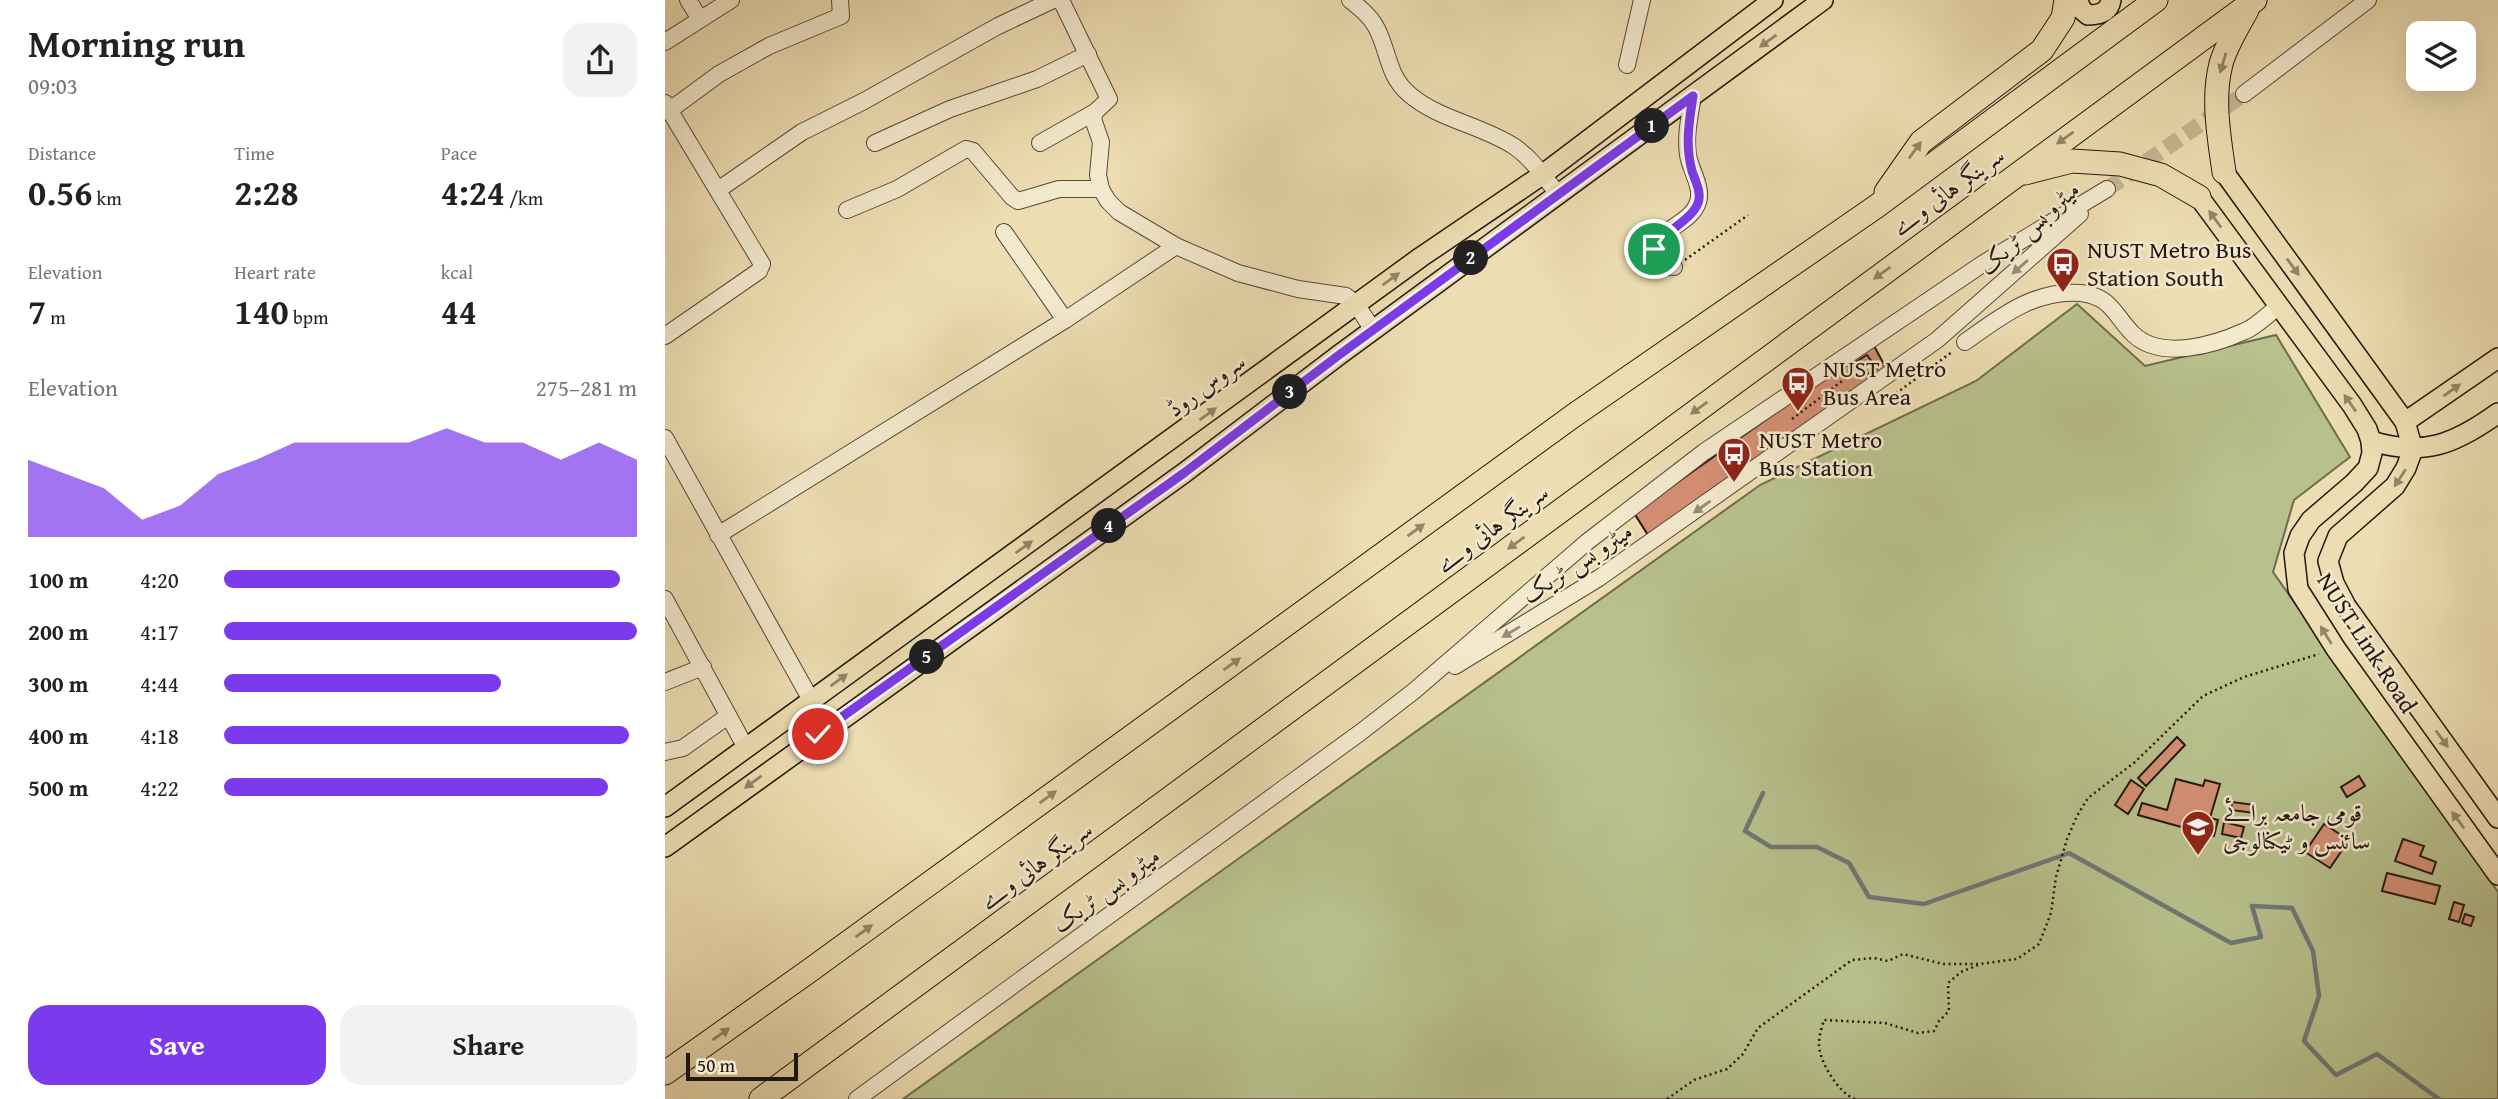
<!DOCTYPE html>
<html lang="en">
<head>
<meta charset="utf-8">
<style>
	:root { --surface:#fff; --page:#f2f2f2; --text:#222; --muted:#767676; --accent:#7c3aed }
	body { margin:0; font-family:"Gentium Book Plus",Amiri,serif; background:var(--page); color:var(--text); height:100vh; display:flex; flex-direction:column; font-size:26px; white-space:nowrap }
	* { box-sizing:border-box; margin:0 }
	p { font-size:23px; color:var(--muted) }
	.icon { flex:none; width:38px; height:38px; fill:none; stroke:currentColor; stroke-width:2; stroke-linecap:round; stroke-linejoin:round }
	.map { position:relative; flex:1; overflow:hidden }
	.drawer { display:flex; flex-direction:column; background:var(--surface); width:665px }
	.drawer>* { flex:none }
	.fabs { position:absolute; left:1741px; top:21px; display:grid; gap:14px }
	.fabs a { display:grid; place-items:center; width:70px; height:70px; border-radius:14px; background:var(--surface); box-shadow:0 7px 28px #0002; font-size:35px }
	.scale { position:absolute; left:21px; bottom:18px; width:112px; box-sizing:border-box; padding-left:7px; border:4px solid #241711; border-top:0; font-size:19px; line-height:24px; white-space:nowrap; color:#241711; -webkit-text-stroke:5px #f3e9cd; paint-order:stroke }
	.pin { position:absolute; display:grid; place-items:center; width:60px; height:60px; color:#fff; margin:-30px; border:4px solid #fff; border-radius:50%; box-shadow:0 2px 7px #0007 }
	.km { position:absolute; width:35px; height:35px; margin:-18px; border-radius:50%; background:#222; color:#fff; font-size:19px; line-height:35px; text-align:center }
	.round { display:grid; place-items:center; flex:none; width:74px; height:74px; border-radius:21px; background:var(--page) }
	.summary { display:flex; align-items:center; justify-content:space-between; height:119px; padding:0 28px }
	h1 { font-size:38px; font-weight:700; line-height:52px }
	.metrics { display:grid; grid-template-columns:repeat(3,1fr); gap:10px; height:119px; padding:7px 28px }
	.metrics div { display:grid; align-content:center }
	.metrics b { font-size:35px; font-weight:700 }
	.metrics small { font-size:19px; font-weight:400 }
	.metrics p { font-size:19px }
	.chart { height:196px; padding:14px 28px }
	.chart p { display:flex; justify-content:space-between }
	.chart svg { width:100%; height:126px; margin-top:7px; fill:var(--accent); opacity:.7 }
	.action { display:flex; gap:14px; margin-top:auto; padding:14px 28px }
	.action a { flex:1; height:80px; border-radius:21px; background:var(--accent); color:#fff; font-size:28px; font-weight:700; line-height:80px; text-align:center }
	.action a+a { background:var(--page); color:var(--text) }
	ul { padding:0 28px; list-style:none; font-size:23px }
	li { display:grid; grid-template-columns:112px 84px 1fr; align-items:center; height:52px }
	li i { height:18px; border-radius:9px; background:var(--accent) }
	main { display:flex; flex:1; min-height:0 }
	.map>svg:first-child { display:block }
</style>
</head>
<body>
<main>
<section class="drawer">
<div class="summary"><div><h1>Morning run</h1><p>09:03</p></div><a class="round"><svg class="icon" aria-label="share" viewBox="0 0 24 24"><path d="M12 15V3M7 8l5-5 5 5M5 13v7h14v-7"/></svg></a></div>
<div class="metrics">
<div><p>Distance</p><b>0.56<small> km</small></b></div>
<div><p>Time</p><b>2:28</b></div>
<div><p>Pace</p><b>4:24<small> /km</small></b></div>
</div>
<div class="metrics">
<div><p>Elevation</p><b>7<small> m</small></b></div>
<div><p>Heart rate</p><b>140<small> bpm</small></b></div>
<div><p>kcal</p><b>44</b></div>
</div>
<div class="chart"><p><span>Elevation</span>275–281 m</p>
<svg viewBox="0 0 160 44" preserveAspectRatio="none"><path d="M0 44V17L10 22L20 27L30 38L40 33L50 22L60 17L70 11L80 11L90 11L100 11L110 6L120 11L130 11L140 17L150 11L160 17V44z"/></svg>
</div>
<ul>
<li><b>100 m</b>4:20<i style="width:96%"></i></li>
<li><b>200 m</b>4:17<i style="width:100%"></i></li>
<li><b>300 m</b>4:44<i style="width:67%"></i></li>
<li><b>400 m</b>4:18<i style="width:98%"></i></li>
<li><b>500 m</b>4:22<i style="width:93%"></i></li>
</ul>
<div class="action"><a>Save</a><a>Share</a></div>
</section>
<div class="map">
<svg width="1833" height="1099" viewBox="0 0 1833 1099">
	<rect width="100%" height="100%" fill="#edddb2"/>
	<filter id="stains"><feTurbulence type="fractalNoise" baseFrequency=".00286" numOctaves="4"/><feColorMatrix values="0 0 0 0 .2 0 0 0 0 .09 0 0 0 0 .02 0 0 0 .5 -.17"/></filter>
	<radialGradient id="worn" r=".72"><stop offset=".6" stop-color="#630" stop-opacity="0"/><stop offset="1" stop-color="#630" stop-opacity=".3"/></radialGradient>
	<polygon fill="#b8c18d" stroke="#6e6c4f" stroke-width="2" points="1412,304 1480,366 1611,335 1685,457 1629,500 1608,572 1833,892 1833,1099 238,1099 1095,485 1311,381"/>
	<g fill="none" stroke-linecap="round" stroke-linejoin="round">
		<polyline stroke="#6e7876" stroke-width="4.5" points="1098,793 1080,831 1106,847 1152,847 1184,863 1204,897 1259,904 1404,853 1566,943 1596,937 1587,906 1627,908 1648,951 1654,996 1639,1041 1671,1075 1712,1054 1774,1099"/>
	</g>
	<g fill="#d48f74" stroke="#241711" stroke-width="2">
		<polygon points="1208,344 1221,368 983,535 969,513"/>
		<polygon points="1202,355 1212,369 1194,379 1184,366"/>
		<polygon points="1512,737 1520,745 1481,786 1473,778"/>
		<polygon points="1694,776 1700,786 1682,797 1676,787"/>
		<polygon points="1511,779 1538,786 1540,780 1555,784 1545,818 1553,820 1549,836 1473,815 1477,803 1502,810"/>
		<polygon points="1466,780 1479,789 1463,814 1450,805"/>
		<polygon points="1567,802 1590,805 1589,813 1566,810"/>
		<polygon points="1559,822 1579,827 1576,838 1557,834"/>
		<polygon points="1659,824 1684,840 1665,868 1640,852"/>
		<polygon points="1738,839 1759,846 1755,856 1771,862 1767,874 1730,861"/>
		<polygon points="1722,873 1775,886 1770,904 1717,891"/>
		<polygon points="1789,902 1799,905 1794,922 1784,919"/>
		<polygon points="1800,914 1809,917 1806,926 1797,923"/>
	</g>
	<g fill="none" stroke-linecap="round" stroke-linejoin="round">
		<polyline stroke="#c5b592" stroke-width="16" stroke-dasharray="16 8" stroke-linecap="butt" points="1442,189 1579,94"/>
		<defs>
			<g id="minor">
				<polyline points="23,0 35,19"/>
				<polyline points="396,0 444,99 430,112 428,119 436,142 433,175 436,189 443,201 454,212 511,246 573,273 633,289 681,296 691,304 708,330"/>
				<path d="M685 0C695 8 705 16 711 27 724 51 722 75 744 94 774 120 817 125 850 147 867 159 880 178 893 194"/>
				<polyline points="0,42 66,0"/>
				<polyline points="962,65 977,0"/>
				<polyline points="1579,94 1703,0"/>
				<polyline points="0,103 97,264 94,271 0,336"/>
				<polyline points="5,110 54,74 104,46 176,16 175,0"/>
				<polyline points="210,143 285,109 372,79 423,54"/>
				<polyline points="375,143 430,112"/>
				<polyline points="53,190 137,132 199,101 333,26 388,0"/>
				<polyline points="182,210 232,189 301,149 308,151 347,197 353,201 394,189 436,189"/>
				<polyline points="339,232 400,320"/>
				<path d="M1009 267 999 266 990 259C986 228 1026 226 1033 202 1038 187 1025 169 1023 155 1020 135 1025 115 1028 96"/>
				<path d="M1300 342C1335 317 1370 289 1416 293 1447 297 1449 315 1468 334 1496 361 1549 345 1580 331 1592 326 1603 314 1614 306"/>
				<polyline points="0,438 146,700"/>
				<polyline points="53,535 400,320 511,246"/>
				<polyline points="0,599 81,748"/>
				<polyline points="790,666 934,578 1272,340 1415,214"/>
				<polyline points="0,682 38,667"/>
				<polyline points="0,752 18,748 63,716"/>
				<polyline points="192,1099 696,732 749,691 922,542 1039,452 1319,263 1442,189"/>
			</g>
			<g id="major">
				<path d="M1412 0 1417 10 1423 15C1435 15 1444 12 1446 0"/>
				<polyline points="1559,172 1740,422 1748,449 1741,468 1730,486 1673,536 1663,561 1669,583 1681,606 1833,818"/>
				<polyline points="1534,197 1687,405 1702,429 1706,441 1707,453 1703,468 1689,483 1646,520 1635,536 1629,553 1633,589 1671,649 1833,875"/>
				<polyline points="1740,422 1833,358"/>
				<path d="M1706 441C1759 457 1790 444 1833 413"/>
				<polyline points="0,807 756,257 877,175 1108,0"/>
				<polyline points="0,847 519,473 674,355 1158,0"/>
			</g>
			<g id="highway">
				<path d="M1559 172C1554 137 1547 98 1556 64 1561 45 1573 27 1582 10"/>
				<polyline points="1360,173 1407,161 1455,164 1496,175 1534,197"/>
				<polyline points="1221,192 1256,142 1377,50 1398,18 1401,0"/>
				<polyline points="0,1073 144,971 908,416 1212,206 1491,0"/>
				<polyline points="96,1099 1590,0"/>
			</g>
		</defs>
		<use href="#minor" stroke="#564839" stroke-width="18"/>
		<use href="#major" stroke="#241711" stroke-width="22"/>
		<use href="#highway" stroke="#241711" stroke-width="25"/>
		<g stroke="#241711" stroke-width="2.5" stroke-dasharray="2 3.5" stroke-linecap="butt">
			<polyline points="1020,260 1083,215"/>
			<polyline points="1222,400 1287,352"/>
			<polyline points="1127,419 1197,366"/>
			<polyline points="1002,1099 1029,1080 1062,1069 1078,1054 1093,1028 1187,960 1209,958 1223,961 1238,954 1278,964 1315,964 1352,959 1374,944 1386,913 1391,877 1402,839 1412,816 1423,798 1470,762 1538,696 1579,677 1654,654"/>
			<path d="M1190 1099C1174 1094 1153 1060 1154 1043 1154 1035 1157 1027 1159 1020L1220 1023 1253 1033 1269 1031 1274 1021 1284 1011 1283 983 1296 972 1313 965"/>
		</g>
		<use href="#minor" stroke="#f3e9cd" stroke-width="16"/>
		<use href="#major" stroke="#edddb2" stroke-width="19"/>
		<use href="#highway" stroke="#edddb2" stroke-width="23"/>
	</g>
	<defs><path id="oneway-solid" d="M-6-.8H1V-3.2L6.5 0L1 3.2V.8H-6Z" transform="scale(1.75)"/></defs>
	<g fill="#93846a">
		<use href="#oneway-solid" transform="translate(1103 41) rotate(144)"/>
		<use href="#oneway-solid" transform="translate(1558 63) rotate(106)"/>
		<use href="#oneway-solid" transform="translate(1400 138) rotate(145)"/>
		<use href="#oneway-solid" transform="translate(1250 150) rotate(-54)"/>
		<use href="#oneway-solid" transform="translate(1550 219) rotate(-126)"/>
		<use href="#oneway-solid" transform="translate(1628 267) rotate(54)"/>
		<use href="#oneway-solid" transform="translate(1217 273) rotate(144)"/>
		<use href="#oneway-solid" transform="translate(726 279) rotate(-36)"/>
		<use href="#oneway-solid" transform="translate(1787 390) rotate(-35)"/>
		<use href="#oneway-solid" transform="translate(1685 403) rotate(-125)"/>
		<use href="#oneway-solid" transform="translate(1034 408) rotate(144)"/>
		<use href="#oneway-solid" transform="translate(543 414) rotate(-36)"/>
		<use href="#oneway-solid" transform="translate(1735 478) rotate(123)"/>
		<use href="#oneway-solid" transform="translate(751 530) rotate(-36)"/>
		<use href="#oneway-solid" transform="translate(851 543) rotate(144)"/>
		<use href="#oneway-solid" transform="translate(359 547) rotate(-36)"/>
		<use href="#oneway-solid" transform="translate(1661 635) rotate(-122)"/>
		<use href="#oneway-solid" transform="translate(567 664) rotate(-36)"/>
		<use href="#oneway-solid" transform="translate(174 680) rotate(-36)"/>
		<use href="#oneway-solid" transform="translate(1777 739) rotate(54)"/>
		<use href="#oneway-solid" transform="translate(88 782) rotate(144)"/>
		<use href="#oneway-solid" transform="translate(383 797) rotate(-36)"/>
		<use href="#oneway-solid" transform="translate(1793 820) rotate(-126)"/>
		<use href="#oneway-solid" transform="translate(199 931) rotate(-36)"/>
		<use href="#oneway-solid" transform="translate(56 1034) rotate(-35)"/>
	</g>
	<g fill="#968a78">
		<use href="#oneway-solid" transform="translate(1355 267) rotate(139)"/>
		<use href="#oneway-solid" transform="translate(1037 507) rotate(145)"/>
		<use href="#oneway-solid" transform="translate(846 632) rotate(149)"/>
	</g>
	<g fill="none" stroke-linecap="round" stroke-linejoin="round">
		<defs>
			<path id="route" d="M153 734 519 473 674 355 1028 96C1024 122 1020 145 1027 171 1030 180 1037 193 1033 203 1028 219 998 232 989 249"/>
		</defs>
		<use href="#route" stroke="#fff" stroke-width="14"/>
		<use href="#route" stroke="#7c3aed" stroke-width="9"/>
	</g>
	<defs>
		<symbol id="bus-pin" viewBox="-11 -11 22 30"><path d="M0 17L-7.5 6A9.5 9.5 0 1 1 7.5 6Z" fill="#8f2418" stroke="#f3e9cd"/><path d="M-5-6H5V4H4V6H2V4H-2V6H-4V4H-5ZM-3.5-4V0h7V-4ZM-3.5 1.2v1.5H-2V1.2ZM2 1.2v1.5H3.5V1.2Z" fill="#fff"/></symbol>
		<symbol id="university-pin" viewBox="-11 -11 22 30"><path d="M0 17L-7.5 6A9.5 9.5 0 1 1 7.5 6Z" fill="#8f2418" stroke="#f3e9cd"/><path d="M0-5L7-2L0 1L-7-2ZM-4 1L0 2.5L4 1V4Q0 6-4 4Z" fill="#fff"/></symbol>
	</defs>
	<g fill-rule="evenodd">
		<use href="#bus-pin" x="1379" y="245" width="38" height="52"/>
		<use href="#bus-pin" x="1114" y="364" width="38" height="52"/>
		<use href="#bus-pin" x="1050" y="435" width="38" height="52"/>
		<use href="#university-pin" x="1514" y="808" width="38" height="52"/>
	</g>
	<g text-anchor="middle" stroke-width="5" stroke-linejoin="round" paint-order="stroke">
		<g font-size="24" fill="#241711" stroke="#f3e9cd">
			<text transform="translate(1283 191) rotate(-36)" y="8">سرینگر ہائی وے</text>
			<text transform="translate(1364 228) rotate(-42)" y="8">میٹرو بس ٹریک</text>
			<text transform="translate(541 385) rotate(-36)" y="8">سروس روڈ</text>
			<text transform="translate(827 528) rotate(-36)" y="8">سرینگر ہائی وے</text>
			<text transform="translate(912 563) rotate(-33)" y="8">میٹرو بس ٹریک</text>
			<text transform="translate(1702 643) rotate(57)" y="8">NUST Link Road</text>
			<text transform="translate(371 865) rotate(-36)" y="8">سرینگر ہائی وے</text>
			<text transform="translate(441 890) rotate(-36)" y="8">میٹرو بس ٹریک</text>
		</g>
		<g font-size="24" fill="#241711" stroke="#f3e9cd" text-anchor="start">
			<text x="1422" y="258">NUST Metro Bus<tspan x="1422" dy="28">Station South</tspan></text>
			<text x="1158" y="377">NUST Metro<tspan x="1158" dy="28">Bus Area</tspan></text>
			<text x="1094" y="448">NUST Metro<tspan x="1094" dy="28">Bus Station</tspan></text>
			<text x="1558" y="821">قومی جامعہ برائے<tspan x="1558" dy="28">سائنس و ٹیکنالوجی</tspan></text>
		</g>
	</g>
	<rect width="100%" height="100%" filter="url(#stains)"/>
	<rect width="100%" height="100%" fill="url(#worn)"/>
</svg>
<div class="fabs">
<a><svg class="icon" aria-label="layers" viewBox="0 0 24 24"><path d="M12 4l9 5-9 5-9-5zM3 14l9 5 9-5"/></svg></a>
</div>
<div class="scale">50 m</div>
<div class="pin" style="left:989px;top:249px;background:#1e9e55"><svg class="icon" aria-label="arrive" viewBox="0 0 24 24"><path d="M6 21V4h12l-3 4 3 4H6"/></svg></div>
<div class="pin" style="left:153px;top:734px;background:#d93025"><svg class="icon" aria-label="check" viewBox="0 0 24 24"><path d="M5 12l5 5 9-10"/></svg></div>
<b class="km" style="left:987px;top:126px">1</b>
<b class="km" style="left:806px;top:258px">2</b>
<b class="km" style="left:625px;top:392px">3</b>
<b class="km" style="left:444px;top:526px">4</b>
<b class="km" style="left:262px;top:657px">5</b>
</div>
</main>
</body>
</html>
